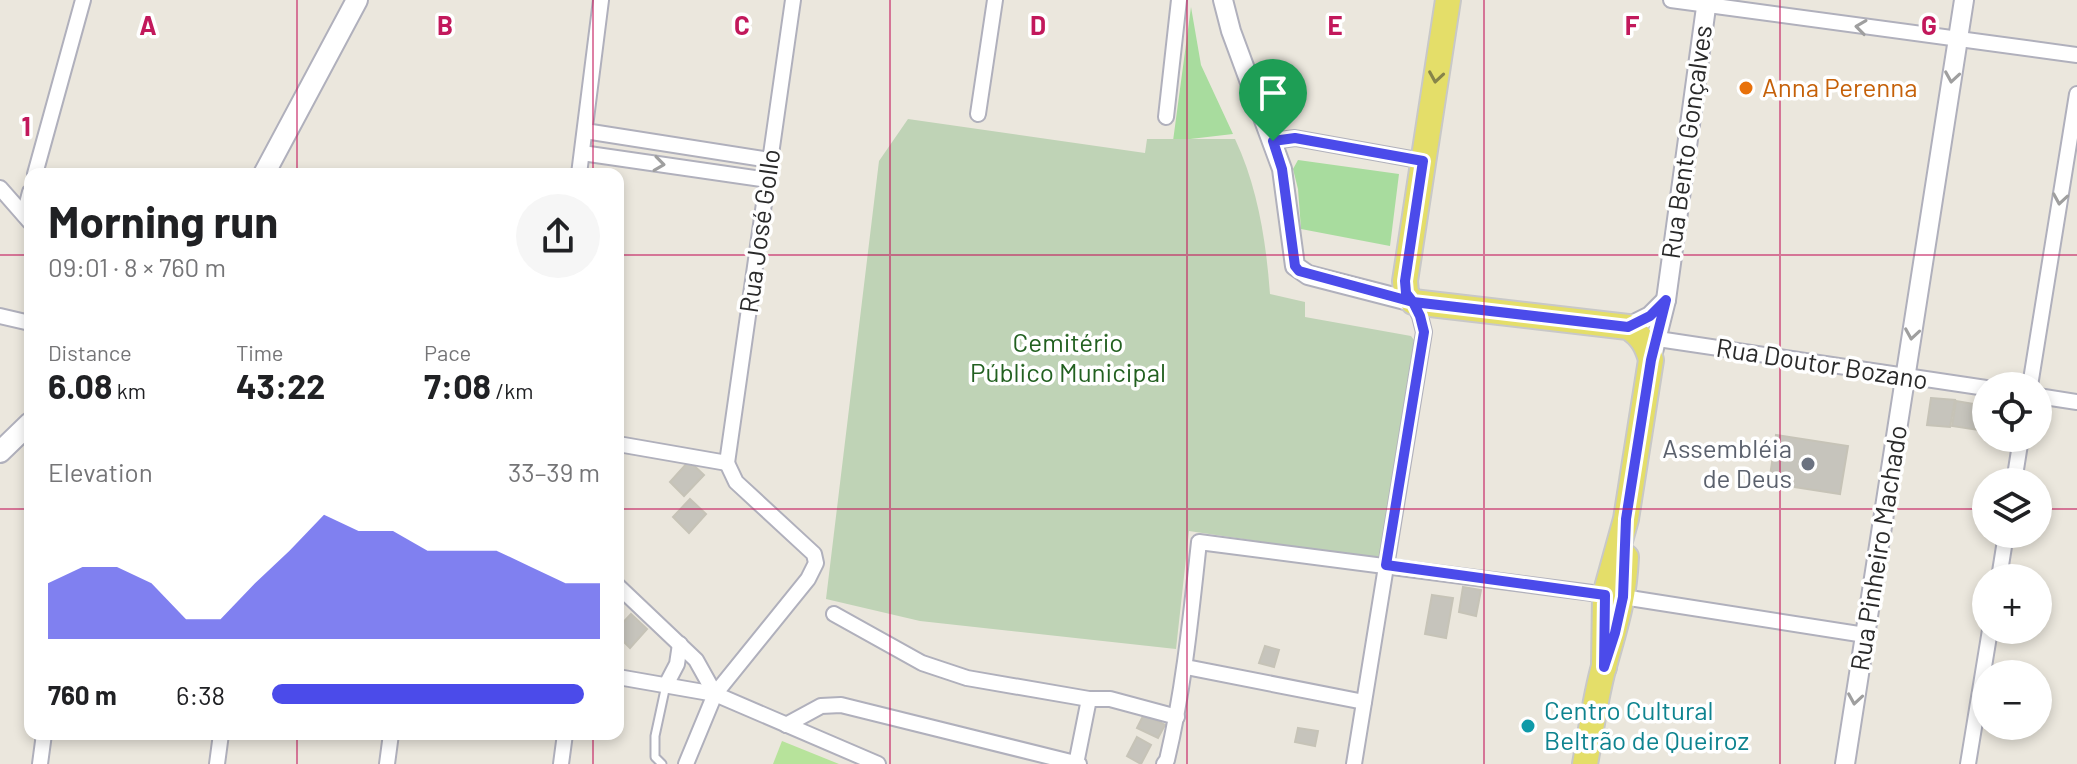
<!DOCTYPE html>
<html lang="en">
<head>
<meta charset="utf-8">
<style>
	:root { --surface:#fff; --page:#f6f6f6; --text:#202124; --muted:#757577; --accent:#4b4bea }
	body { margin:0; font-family:Barlow,sans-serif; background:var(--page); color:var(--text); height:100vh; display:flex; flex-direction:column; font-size:30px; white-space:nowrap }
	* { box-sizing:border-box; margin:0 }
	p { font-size:26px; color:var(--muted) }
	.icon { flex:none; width:44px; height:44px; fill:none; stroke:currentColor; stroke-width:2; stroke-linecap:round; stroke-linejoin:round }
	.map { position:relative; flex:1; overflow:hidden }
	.side { position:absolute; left:24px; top:168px; width:600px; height:572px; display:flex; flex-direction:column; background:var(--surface); border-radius:16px; box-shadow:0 4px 12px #0003 }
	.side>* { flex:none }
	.controls { position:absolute; left:1972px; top:372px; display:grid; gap:16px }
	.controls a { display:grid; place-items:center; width:80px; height:80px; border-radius:50%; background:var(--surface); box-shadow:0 4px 12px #0003; font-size:40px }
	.pin { position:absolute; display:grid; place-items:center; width:68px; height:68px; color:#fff; margin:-82px -34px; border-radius:50% 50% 50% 0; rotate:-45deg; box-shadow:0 0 8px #0007 }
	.pin .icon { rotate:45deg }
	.round { display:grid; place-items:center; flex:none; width:84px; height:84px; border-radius:42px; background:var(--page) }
	.head { display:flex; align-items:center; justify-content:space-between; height:136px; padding:0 24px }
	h1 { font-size:44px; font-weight:700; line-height:60px }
	.stats { display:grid; grid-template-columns:repeat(3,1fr); gap:12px; height:136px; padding:8px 24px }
	.stats div { display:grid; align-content:center }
	.stats b { font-size:34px; font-weight:700 }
	.stats small { font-size:22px; font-weight:400 }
	.stats p { font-size:22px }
	.chart { height:224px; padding:16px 24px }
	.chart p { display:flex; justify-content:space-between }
	.chart svg { width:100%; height:144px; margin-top:8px; fill:var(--accent); opacity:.7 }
	ul { padding:0 24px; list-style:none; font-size:26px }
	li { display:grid; grid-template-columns:128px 96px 1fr; align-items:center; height:60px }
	li i { height:20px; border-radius:10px; background:var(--accent) }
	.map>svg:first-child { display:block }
</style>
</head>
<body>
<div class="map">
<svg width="2077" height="764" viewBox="0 0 2077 764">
	<rect width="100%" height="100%" fill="#ebe7dd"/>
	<g fill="#a8dc9e">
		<polygon points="1191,7 1201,65 1233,134 1173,141"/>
		<polygon points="1298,160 1399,174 1390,246 1301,229 1298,189 1293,169"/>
	</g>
	<path fill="#bfd3b6" d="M908 119 1145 153 1147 139H1235C1258 188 1266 241 1270 294L1305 302V317L1411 336 1414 340 1379 559 1189 531 1176 649 920 621 826 599 879 161Z"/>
	<polygon fill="#b7e39b" points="782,741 839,764 773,764"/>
	<g fill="#c6c4bc" stroke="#c6c3b7" stroke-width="2">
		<polygon points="1931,398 1955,400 1950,427 1927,425"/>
		<polygon points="1956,401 1986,406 1986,431 1952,426"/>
		<polygon points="1776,435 1848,446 1840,494 1769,483"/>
		<polygon points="689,461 704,475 684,496 670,482"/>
		<polygon points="690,499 706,514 689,533 673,517"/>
		<polygon points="1463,587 1481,590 1476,616 1459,612"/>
		<polygon points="1432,595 1453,598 1446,638 1425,634"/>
		<polygon points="631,614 647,629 630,648 618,636 618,628"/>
		<polygon points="1265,646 1279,650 1274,667 1259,663"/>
		<polygon points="1144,714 1165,725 1158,738 1137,728"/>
		<polygon points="1298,728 1318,731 1315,746 1295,742"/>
		<polygon points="1137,737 1151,745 1141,764 1127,756"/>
	</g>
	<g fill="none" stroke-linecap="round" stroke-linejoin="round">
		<defs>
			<polyline id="service" points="662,764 655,757 655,736 666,685"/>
			<g id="minor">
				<polyline points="1671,0 2077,55"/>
				<polyline points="978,114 995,0"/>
				<polyline points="1166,117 1179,0"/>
				<polyline points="585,131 770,160"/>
				<polyline points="1273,141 1295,138 1423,161"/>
				<polyline points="582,153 768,180"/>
				<polyline points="35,174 83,0"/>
				<polyline points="579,174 601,0"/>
				<polyline points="0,188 30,222"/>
				<polyline points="24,215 30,192"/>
				<polyline points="0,316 30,323"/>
				<polyline points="1658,339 1986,388"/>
				<polyline points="2030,386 2077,94"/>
				<polyline points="2038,396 2077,402"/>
				<polyline points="618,444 727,463"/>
				<polyline points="727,463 793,0"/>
				<polyline points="2014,482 2021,438"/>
				<polyline points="1999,578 2006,534"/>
				<polyline points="618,586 696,660 715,694"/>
				<polyline points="834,614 922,663 967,678 1089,699 1110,699 1177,717"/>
				<polyline points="1186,667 1364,702"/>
				<polyline points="618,677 715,694 878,764"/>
				<polyline points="666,685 677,664 680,644"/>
				<polyline points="786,725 821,706 841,705 1079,764"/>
				<polyline points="40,764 44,734"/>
				<polyline points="217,764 221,734"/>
				<polyline points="387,764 391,734"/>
				<polyline points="561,764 565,734"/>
				<polyline points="686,764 715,694 808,579 816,563 814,554 736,482 727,463"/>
				<polyline points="1076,764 1089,699"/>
				<path d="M1164 764 1167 760C1184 688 1191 615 1199 542L1623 597 1865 635"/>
				<polyline points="1354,764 1424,332 1420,316 1413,302"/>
				<polyline points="1968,764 1990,630"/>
			</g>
			<g id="tertiary">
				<polyline points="1223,0 1231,31 1282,169 1295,266 1308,275 1413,302"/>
				<polyline points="1628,327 1650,316 1666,300"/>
				<polyline points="1651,360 1666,300 1707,0"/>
				<polyline points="1845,764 1964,0"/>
			</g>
			<g id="secondary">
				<polyline points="264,174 357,0"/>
				<polyline points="0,452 30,423"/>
			</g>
			<g id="primary">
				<path d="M1448 0 1405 281 1406 293 1413 302 1628 327C1641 335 1647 345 1651 360L1626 519 1605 595 1604 667"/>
				<path d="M1585 764C1591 732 1595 698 1604 666 1615 626 1624 601 1626 557"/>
			</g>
		</defs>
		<use href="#service" stroke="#b0b0bc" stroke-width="11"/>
		<use href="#minor" stroke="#b0b0bc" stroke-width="18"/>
		<use href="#tertiary" stroke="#b0b0bc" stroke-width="22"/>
		<use href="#secondary" stroke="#b0b0bc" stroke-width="24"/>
		<use href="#primary" stroke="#c8c8c8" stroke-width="28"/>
		<use href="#service" stroke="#fff" stroke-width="7"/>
		<use href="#minor" stroke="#fff" stroke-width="14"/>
		<use href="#tertiary" stroke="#fff" stroke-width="18"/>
		<use href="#secondary" stroke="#fff" stroke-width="20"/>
		<use href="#primary" stroke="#e4de69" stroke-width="24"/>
	</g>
	<defs><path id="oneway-chevron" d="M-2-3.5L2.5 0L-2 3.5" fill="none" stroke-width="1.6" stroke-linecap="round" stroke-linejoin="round" transform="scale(2)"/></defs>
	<g stroke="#9f9f9f">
		<use href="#oneway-chevron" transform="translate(1861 27) rotate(-172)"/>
		<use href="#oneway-chevron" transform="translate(1952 77) rotate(99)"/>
		<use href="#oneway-chevron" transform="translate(659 164) rotate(8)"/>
		<use href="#oneway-chevron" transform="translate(2060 199) rotate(99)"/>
		<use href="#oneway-chevron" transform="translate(1912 334) rotate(99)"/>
		<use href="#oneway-chevron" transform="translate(1855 699) rotate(99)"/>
	</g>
	<use stroke="#87844a" href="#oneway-chevron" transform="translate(1436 77) rotate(99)"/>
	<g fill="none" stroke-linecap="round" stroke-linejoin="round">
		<defs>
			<polyline id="route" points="1273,141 1282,169 1295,266 1299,271 1413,302 1420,316 1424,332 1386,565 1605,595 1604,667 1615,633 1623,597 1626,519 1651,360 1666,300 1650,316 1628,327 1413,302 1406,293 1405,281 1423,161 1295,138 1273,141"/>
		</defs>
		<use href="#route" stroke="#fff" stroke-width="16"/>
		<use href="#route" stroke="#4b4bea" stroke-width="10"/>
	</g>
	<path fill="none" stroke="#c2185b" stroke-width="2" stroke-opacity="0.55" d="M297 0V174M593 0V174M890 0V764M1187 0V764M1484 0V764M1780 0V764M0 255H30M618 255H2077M0 509H30M618 509H1986M2038 509H2077M297 734V764M593 734V764"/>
	<circle fill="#e8710a" stroke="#fff" stroke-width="3" cx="1746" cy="88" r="8"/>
	<circle fill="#6b7280" stroke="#fff" stroke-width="3" cx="1808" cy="464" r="8"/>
	<circle fill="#0f9aa8" stroke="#fff" stroke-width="3" cx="1528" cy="726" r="8"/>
	<g text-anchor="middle" stroke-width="7" stroke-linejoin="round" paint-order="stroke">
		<g font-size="26" fill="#c56008" stroke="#fff" text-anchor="start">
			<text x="1762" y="97">Anna Perenna</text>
		</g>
		<g font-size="26" fill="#2a2a2a" stroke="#fff">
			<text transform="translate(1687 142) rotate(-82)" y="9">Rua Bento Gonçalves</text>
			<text transform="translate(760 231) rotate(-82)" y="9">Rua José Gollo</text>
			<text transform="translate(1822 364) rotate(9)" y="9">Rua Doutor Bozano</text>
			<text transform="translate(1879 548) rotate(-81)" y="9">Rua Pinheiro Machado</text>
		</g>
		<g font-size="26" fill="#226020" stroke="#fff">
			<text x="1068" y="352">Cemitério<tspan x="1068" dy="30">Público Municipal</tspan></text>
		</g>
		<g font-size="26" fill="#5b616d" stroke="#fff" text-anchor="end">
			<text x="1792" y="458">Assembléia<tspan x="1792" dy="30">de Deus</tspan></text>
		</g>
		<g font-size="26" fill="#0d838f" stroke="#fff" text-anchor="start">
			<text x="1544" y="720">Centro Cultural<tspan x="1544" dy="30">Beltrão de Queiroz</tspan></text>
		</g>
	</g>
	<g font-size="26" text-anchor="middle" font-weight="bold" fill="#c2185b" stroke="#fff" stroke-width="7" stroke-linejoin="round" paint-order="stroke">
		<text x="148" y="35">A</text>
		<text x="445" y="35">B</text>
		<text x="742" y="35">C</text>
		<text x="1038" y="35">D</text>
		<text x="1335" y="35">E</text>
		<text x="1632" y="35">F</text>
		<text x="1929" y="35">G</text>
		<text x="26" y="136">1</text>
	</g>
</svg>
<div class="controls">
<a><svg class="icon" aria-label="locate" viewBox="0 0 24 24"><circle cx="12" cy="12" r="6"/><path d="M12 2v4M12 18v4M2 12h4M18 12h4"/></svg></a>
<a><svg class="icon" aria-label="layers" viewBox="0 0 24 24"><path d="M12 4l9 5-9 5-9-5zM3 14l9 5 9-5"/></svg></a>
<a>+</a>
<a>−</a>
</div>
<div class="pin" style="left:1273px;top:141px;background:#1e9e55"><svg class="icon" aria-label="arrive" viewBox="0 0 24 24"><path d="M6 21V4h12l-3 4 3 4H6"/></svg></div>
<section class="side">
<div class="head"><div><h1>Morning run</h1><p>09:01 · 8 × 760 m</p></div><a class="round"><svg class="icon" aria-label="share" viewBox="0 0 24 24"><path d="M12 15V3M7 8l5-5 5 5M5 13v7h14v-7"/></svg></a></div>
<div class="stats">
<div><p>Distance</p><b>6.08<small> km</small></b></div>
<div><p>Time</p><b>43:22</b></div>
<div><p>Pace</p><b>7:08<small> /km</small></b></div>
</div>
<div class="chart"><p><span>Elevation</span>33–39 m</p>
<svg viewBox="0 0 160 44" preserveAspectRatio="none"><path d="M0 44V27L10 22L20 22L30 27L40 38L50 38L60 27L70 17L80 6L90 11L100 11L110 17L120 17L130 17L140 22L150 27L160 27V44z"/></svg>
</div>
<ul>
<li><b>760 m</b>6:38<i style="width:95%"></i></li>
</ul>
</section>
</div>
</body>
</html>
